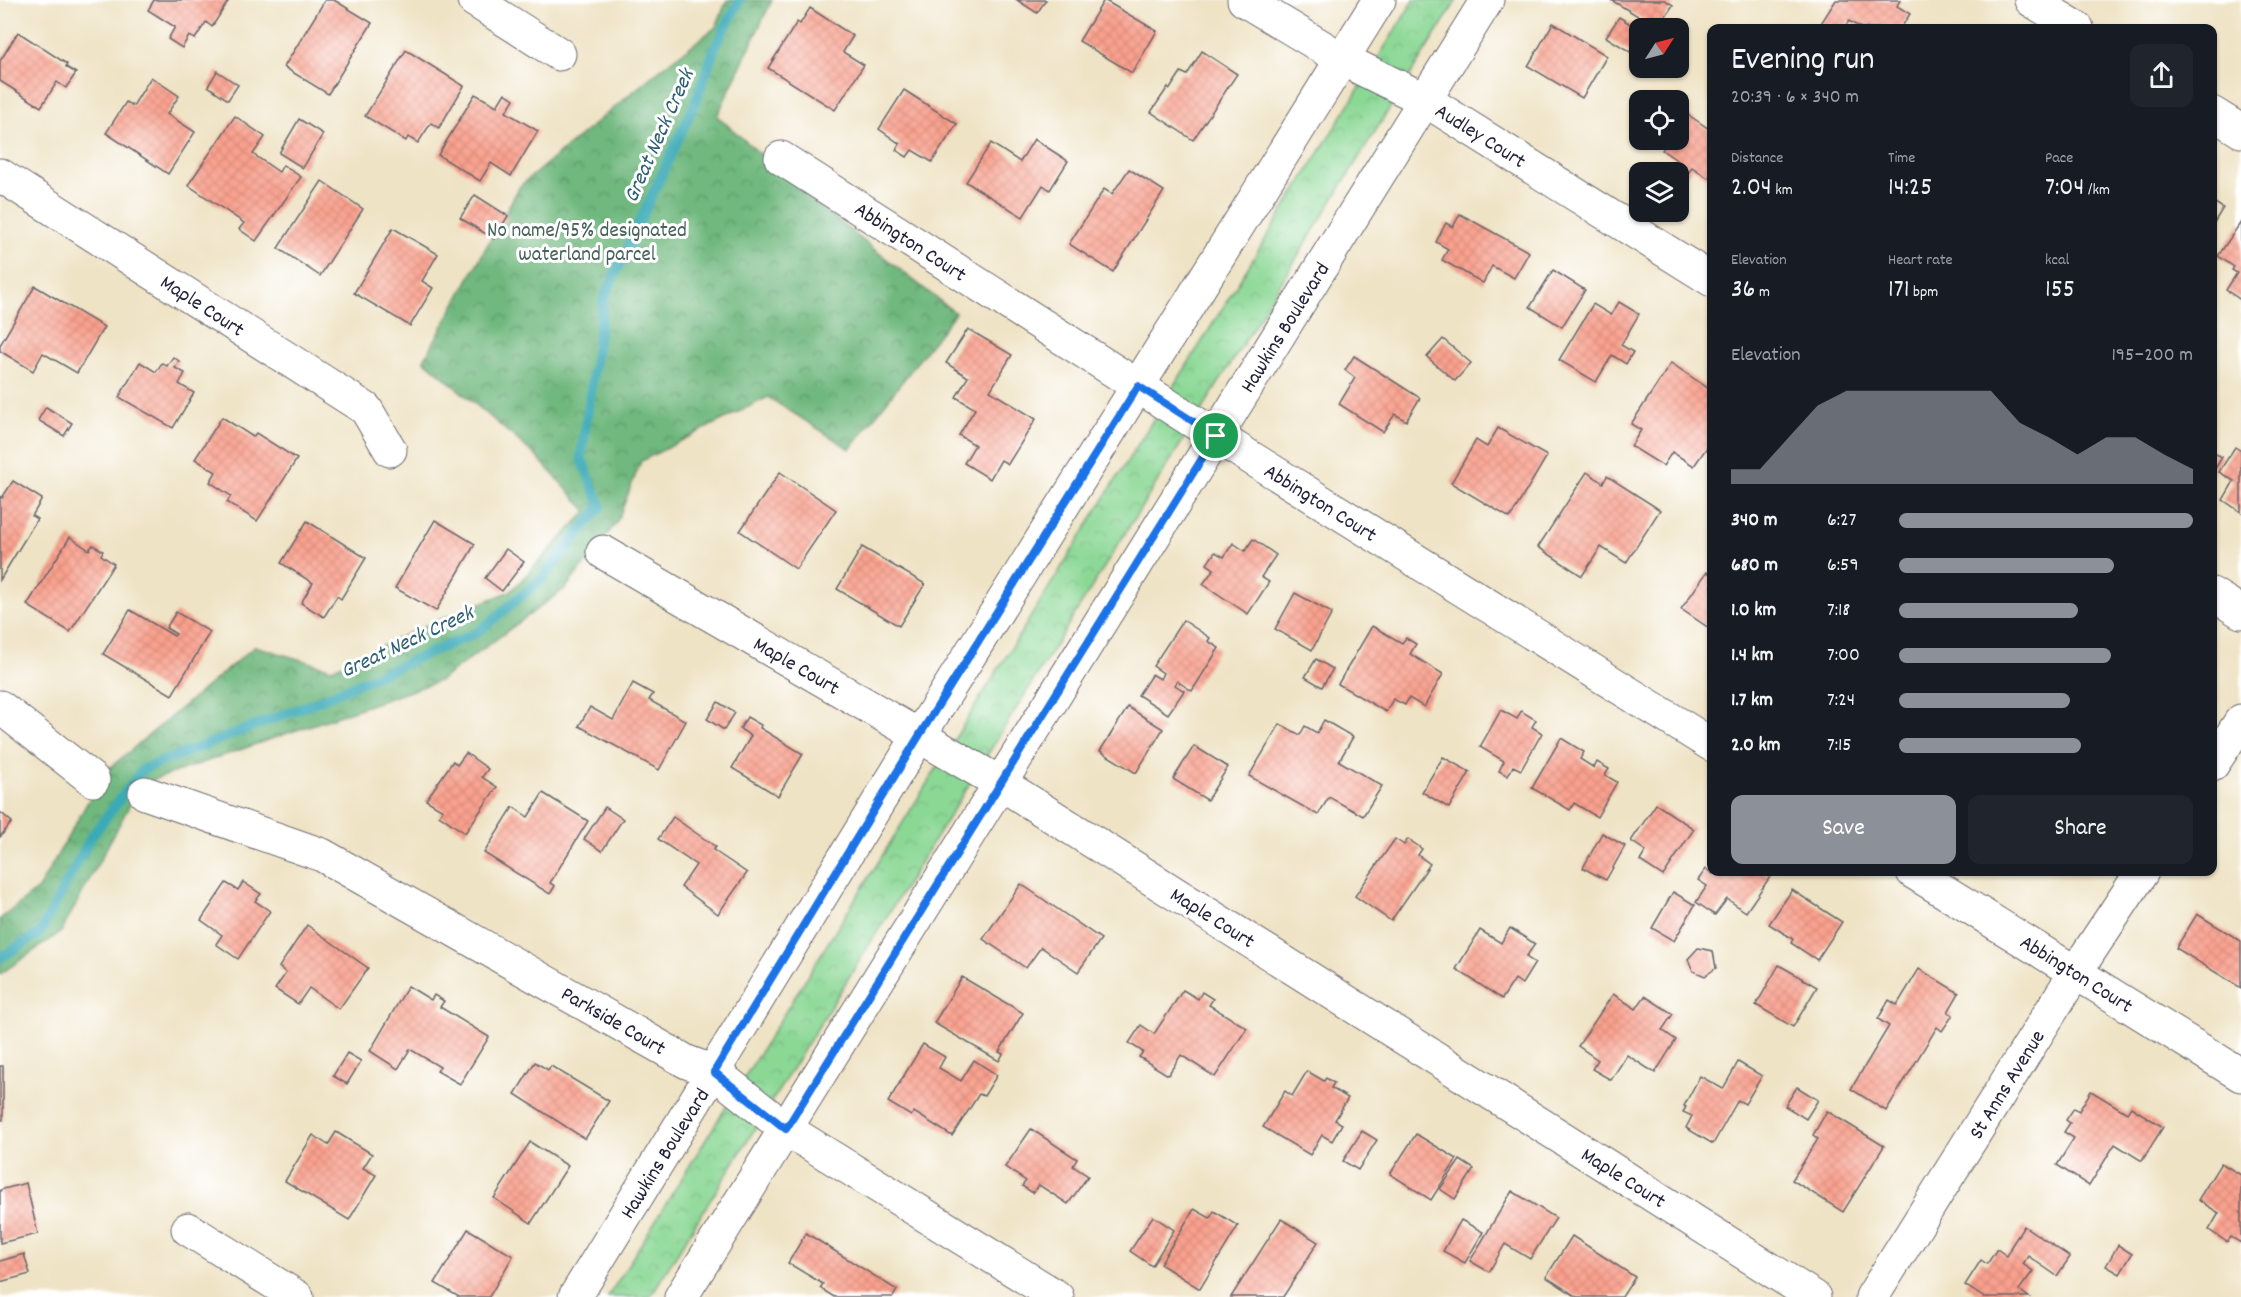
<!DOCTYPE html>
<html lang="en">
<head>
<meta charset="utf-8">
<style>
	:root { --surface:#171b24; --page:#20242c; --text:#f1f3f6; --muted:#9ea1a6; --accent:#8c9099 }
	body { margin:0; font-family:Dekko,sans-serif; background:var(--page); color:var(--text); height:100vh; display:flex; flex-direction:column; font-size:22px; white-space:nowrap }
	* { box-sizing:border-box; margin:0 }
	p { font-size:20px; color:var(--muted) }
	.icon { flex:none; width:33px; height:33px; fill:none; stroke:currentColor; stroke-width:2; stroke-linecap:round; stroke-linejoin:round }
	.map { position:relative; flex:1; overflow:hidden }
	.sheet { position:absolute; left:1707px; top:24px; width:510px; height:852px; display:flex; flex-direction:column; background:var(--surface); border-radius:12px; box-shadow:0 2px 4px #0004 }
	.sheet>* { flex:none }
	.needle { width:39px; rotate:54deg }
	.controls { position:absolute; left:1629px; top:18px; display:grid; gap:12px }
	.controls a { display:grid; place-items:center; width:60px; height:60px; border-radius:12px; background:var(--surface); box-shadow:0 2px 4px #0004; font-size:30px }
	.pin { position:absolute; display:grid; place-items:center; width:51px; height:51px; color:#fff; margin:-26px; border:3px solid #fff; border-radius:50%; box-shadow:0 2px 6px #0007 }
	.round { display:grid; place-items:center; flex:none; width:63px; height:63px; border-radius:12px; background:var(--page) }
	.headline { display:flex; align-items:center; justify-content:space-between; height:102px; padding:0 24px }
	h1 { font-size:33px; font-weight:600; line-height:45px }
	.figures { display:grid; grid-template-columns:repeat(3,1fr); gap:9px; height:102px; padding:6px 24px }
	.figures div { display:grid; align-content:center }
	.figures b { font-size:26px; font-weight:600 }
	.figures small { font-size:16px; font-weight:400 }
	.figures p { font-size:16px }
	.chart { height:168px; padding:12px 24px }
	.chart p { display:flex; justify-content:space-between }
	.chart svg { width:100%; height:108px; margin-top:6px; fill:var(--accent); opacity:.7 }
	.action { display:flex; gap:12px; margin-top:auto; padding:12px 24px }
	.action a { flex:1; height:69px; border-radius:12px; background:var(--accent); color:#fff; font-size:24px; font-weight:600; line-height:69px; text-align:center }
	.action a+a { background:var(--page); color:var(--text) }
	ul { padding:0 24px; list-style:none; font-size:20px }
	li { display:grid; grid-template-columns:96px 72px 1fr; align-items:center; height:45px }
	li i { height:15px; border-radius:8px; background:var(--accent) }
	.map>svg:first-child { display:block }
</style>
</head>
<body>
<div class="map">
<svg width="2241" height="1297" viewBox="0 0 2241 1297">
	<defs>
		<pattern id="forest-crowns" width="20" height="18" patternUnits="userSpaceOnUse" patternTransform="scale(1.5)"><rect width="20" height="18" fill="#70b87e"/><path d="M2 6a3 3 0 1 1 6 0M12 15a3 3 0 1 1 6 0" fill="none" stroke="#5c9568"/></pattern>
		<pattern id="park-crowns" width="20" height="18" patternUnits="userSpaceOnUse" patternTransform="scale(1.5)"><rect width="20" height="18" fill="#8bd895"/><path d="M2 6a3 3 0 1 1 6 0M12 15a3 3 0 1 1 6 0" fill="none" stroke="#78b981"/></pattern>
		<pattern id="building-cross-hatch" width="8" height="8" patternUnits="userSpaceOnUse" patternTransform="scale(1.5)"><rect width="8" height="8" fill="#faa18e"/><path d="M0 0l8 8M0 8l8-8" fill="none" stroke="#d68a7b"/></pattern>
	</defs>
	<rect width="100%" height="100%" fill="#fff"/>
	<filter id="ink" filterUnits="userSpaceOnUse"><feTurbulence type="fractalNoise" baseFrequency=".0167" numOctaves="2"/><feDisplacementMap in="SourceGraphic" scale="12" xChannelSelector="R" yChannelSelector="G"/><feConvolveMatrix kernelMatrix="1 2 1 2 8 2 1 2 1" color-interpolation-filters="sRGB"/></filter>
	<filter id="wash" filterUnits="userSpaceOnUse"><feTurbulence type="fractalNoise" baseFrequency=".008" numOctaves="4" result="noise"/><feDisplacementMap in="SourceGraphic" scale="24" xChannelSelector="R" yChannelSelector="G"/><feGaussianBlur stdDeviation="1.35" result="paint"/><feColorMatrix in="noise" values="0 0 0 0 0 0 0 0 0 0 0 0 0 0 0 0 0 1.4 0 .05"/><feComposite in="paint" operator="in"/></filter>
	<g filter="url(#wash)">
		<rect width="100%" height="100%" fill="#efe3c5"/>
		<polygon fill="url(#forest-crowns)" stroke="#496d5c" stroke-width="1.5" points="727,0 772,0 717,116 818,205 955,313 850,449 768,397 641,461 617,522 566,588 439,681 141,784 61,932 0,974 0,919 38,889 105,772 255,646 332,669 429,624 511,591 587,511 535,455 424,360 520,186 658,71 716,27"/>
		<polygon fill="url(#park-crowns)" stroke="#567d68" stroke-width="1.5" points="1414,0 1457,0 650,1297 608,1297"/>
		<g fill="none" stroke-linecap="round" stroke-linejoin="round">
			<polyline stroke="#3aaab7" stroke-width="10" points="0,958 40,933 91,837 143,769 306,706 478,632 543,578 601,506 581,458 604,298 695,103 715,47 740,0"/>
		</g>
		<g id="blocks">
			<g fill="url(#building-cross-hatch)">
				<polygon points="154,0 229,0 212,27 206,22 195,39 189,36 182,48 168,39 175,27 148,10"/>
				<polygon points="325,0 334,0 372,23 328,94 284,67"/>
				<polygon points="1017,0 1046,0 1037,13"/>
				<polygon points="1104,0 1157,31 1132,73 1079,41"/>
				<polygon points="1611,0 1665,0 1673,5 1658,28"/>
				<polygon points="1836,0 1900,0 1897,6 1910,14 1901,28 1861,28 1849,21 1844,28 1818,28"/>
				<polygon points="810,8 853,36 843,52 864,65 835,110 768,68 797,22 800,24"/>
				<polygon points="1619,17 1640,30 1640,58 1606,37"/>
				<polygon points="1553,23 1607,56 1582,98 1528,66"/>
				<polygon points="18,32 67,64 66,67 76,73 66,88 57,82 41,107 0,81 0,61"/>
				<polygon points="406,50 464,86 439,128 431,123 418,143 408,137 406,141 365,116"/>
				<polygon points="1202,51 1237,74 1193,140 1151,112 1168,87 1170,89 1181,72 1187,75"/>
				<polygon points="217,71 238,85 228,100 208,86"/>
				<polygon points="151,77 179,96 167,114 195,132 168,174 106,133 126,102 133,106"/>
				<polygon points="904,90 957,124 932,162 912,150 907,157 896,150 900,144 879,129"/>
				<polygon points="505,93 514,99 506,112 538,131 511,176 491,163 480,181 438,155 475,94 497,106"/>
				<polygon points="1687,114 1712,131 1712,174 1708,178 1692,167 1687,175 1677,168 1681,163 1662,150 1670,140 1678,140 1678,126"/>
				<polygon points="235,116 265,137 253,154 279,172 283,165 301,177 256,241 239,229 244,223 188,185"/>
				<polygon points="299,119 323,134 303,168 279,153"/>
				<polygon points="1034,139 1068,161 1050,190 1043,185 1023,217 966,182 991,143 1020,162"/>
				<polygon points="1129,169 1164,191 1113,272 1069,244 1104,189 1112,194"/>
				<polygon points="322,181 363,209 320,276 278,248"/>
				<polygon points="475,195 508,216 494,239 460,218"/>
				<polygon points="2212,201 2223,208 2212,226"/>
				<polygon points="1460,214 1529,252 1514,278 1492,266 1483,283 1442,260 1448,249 1436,242 1446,223 1453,227"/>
				<polygon points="2241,222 2241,300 2226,290 2237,273 2232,270 2234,267 2218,256"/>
				<polygon points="393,228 438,254 422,281 433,288 410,326 354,293"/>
				<polygon points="1553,270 1585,290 1562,327 1530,307"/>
				<polygon points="35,286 104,327 77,373 43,353 33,371 0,351 0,345"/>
				<polygon points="1619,302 1639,314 1621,345 1633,352 1626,364 1612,355 1596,382 1559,360 1593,304 1611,315"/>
				<polygon points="968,329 1012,355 990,391 1036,419 1008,464 1001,460 990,479 964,463 975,445 959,435 975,409 956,397 968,377 946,363"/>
				<polygon points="1443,339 1471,363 1455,381 1427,357"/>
				<polygon points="1354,356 1420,398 1406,421 1395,414 1383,432 1339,404 1355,378 1345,370"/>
				<polygon points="173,357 179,361 175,368 185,373 179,384 194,393 173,428 119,397 140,362 156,372 162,363 167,366"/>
				<polygon points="1671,363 1712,391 1712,440 1694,466 1672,452 1663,466 1631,446 1641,430 1631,424"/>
				<polygon points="46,407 72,423 64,436 38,420"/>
				<polygon points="222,417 253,437 256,433 297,459 257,521 227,502 231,496 210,482 216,472 195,459"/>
				<polygon points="1498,428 1547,456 1510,518 1451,483 1476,440 1487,447"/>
				<polygon points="2235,447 2241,451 2241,512 2223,500 2234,481 2219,472"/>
				<polygon points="2212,452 2222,457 2212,474"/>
				<polygon points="780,472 836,510 796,569 740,531"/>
				<polygon points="1587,472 1603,483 1607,476 1660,510 1626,563 1601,547 1582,576 1538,547"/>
				<polygon points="13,481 42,499 32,516 37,519 0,580 0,496 2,498"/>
				<polygon points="435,520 475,544 436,611 395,588"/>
				<polygon points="307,521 366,558 341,599 337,596 324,617 301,603 313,583 281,563"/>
				<polygon points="70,537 89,550 93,545 103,551 101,555 114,564 70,632 27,605"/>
				<polygon points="1253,539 1276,555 1261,577 1269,582 1248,614 1203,584 1214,569 1207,564 1215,552 1224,557 1233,543 1245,551"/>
				<polygon points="862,547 925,584 899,626 837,589"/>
				<polygon points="506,549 524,562 502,591 485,578"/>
				<polygon points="1707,572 1712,575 1712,630 1681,609"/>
				<polygon points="1295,593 1332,613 1312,650 1275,629"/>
				<polygon points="130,610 174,636 176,634 166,628 176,612 210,632 172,695 103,654"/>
				<polygon points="1183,620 1210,638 1208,641 1219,648 1192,691 1177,681 1175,685 1184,691 1168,714 1138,695 1152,674 1160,679 1163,673 1153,666"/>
				<polygon points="1372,626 1402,643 1406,638 1416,644 1410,654 1443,674 1424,707 1409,698 1405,705 1393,699 1386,712 1338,684"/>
				<polygon points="1316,659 1333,669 1322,687 1305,677"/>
				<polygon points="633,683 653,694 649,700 686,721 659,770 579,726 590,707 613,720"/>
				<polygon points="718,702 735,713 724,730 707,719"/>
				<polygon points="1128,707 1163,729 1136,773 1100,751"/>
				<polygon points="1501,710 1517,719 1521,711 1536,720 1532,727 1542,733 1521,770 1513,766 1508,776 1499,771 1504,761 1480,747"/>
				<polygon points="747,717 761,725 760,728 803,754 778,796 732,768 751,736 740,729"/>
				<polygon points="1324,720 1353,737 1339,761 1382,786 1363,816 1329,797 1318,815 1249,776 1280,724 1300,735 1305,726 1317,733"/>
				<polygon points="1561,738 1584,752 1580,759 1594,768 1597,762 1609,769 1605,775 1617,782 1597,817 1574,803 1570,810 1532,788"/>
				<polygon points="1194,746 1228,767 1207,800 1173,779"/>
				<polygon points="466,753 488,769 482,777 497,787 465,833 439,815 443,810 426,800 453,761 457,765"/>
				<polygon points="1443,757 1470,772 1449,808 1422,792"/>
				<polygon points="543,793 588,821 550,883 555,886 550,894 484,853 513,807 528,817"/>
				<polygon points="1656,804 1694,829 1663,876 1640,861 1646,851 1631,841"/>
				<polygon points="605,807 623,819 602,851 584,839"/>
				<polygon points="0,812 12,822 0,837"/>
				<polygon points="673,817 716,847 713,850 747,873 718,914 681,887 696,865 658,839"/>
				<polygon points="1602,833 1625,846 1606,880 1583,868"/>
				<polygon points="1395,839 1404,845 1408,839 1422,849 1418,855 1430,864 1391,921 1355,896"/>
				<polygon points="1706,869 1713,874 1715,872 1762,872 1770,877 1746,912 1727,899 1715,915 1696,902 1707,886 1698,880"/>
				<polygon points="243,882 261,894 255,901 270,911 238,959 216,944 222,935 201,920 226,883 238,890"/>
				<polygon points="1021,884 1101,939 1078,972 1041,947 1026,968 983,939"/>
				<polygon points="1792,890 1842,922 1817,960 1791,943 1793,939 1769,924"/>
				<polygon points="1673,892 1695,905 1674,941 1652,928"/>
				<polygon points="2197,914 2241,941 2241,988 2176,948"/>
				<polygon points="307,925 368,968 339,1009 309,988 298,1004 275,989 286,973 279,967"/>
				<polygon points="1510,928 1535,944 1526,957 1535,963 1522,984 1515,979 1502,999 1456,969 1480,930 1501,943"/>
				<polygon points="1698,948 1713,951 1716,968 1705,976 1693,971 1688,959"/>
				<polygon points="1779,965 1817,987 1793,1027 1756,1005"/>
				<polygon points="1919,969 1959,993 1948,1012 1953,1015 1942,1031 1937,1027 1886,1111 1851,1089 1889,1026 1878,1019 1889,1000 1897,1005"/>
				<polygon points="962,977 1023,1013 999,1052 1003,1054 999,1061 934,1023"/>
				<polygon points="408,986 431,1000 434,995 444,1001 440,1007 489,1037 460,1084 437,1071 440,1067 410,1049 398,1069 370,1051"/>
				<polygon points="1183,990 1198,999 1202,992 1213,999 1209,1005 1247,1028 1215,1077 1181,1055 1168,1075 1139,1057 1143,1052 1129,1043 1141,1025 1154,1034"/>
				<polygon points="1613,994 1636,1009 1645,996 1673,1014 1662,1030 1676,1040 1655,1073 1627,1055 1611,1080 1592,1069 1598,1060 1578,1046"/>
				<polygon points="923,1044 945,1057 939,1068 961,1081 974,1060 997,1075 984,1096 979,1094 952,1136 914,1112 911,1116 888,1102"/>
				<polygon points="347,1053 361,1061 347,1084 333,1076"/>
				<polygon points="535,1062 548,1070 551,1066 609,1101 585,1139 515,1094"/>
				<polygon points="1738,1062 1762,1076 1745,1104 1738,1100 1713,1144 1686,1128 1692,1116 1683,1112 1686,1107 1684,1106 1700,1076 1723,1089"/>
				<rect x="0" y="1066" width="3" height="54"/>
				<polygon points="1307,1071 1324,1081 1326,1078 1334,1083 1331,1088 1348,1098 1335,1120 1342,1124 1332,1141 1322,1135 1310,1155 1263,1127 1285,1091 1292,1096"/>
				<polygon points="1797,1087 1818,1100 1806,1119 1785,1106"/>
				<polygon points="2091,1091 2127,1113 2131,1107 2163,1127 2142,1161 2115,1144 2089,1186 2057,1165 2074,1138 2064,1132 2070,1123 2066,1120 2074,1108 2079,1111"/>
				<polygon points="1827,1111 1884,1146 1843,1212 1792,1180 1818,1139 1813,1135"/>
				<polygon points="1031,1129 1077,1159 1073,1166 1088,1176 1068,1204 1039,1185 1033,1193 1022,1186 1026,1181 1005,1167"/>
				<polygon points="1362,1131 1377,1140 1358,1170 1343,1161"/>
				<polygon points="336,1132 372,1154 363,1168 376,1175 349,1220 285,1181 313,1135 328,1145"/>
				<polygon points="1416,1134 1457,1159 1431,1200 1390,1174"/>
				<polygon points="530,1142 568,1166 531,1223 494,1198"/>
				<polygon points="1460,1160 1474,1169 1455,1199 1440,1189"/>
				<polygon points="2221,1163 2241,1175 2241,1243 2231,1237 2227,1242 2209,1230 2219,1213 2198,1200"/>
				<polygon points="26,1183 38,1234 0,1243 0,1190"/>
				<polygon points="1512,1191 1556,1218 1530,1259 1505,1244 1489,1272 1470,1261"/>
				<polygon points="1194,1209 1210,1218 1214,1211 1238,1226 1200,1289 1160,1264"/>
				<polygon points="1153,1216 1174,1230 1152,1266 1130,1251"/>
				<polygon points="1281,1219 1318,1242 1283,1297 1231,1297"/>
				<polygon points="1461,1220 1483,1232 1465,1263 1443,1251"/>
				<polygon points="2024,1226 2070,1257 2057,1276 2028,1256 2023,1264 2033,1271 2019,1290 2029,1297 1983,1297 1965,1285 1981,1260 1987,1264 1997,1249 2007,1256 2011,1249 2010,1248"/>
				<polygon points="468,1229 513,1256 489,1297 459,1297 435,1283"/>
				<polygon points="806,1233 897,1290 893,1297 834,1297 820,1288 823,1284 788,1263"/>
				<polygon points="1572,1236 1635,1277 1622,1297 1577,1297 1546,1277"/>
				<polygon points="2118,1245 2132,1254 2120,1274 2106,1266"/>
				<polygon points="24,1254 30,1274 0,1282 0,1261"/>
			</g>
		</g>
	</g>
	<g filter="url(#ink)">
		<use href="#blocks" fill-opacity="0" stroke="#6a666b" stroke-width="1.5"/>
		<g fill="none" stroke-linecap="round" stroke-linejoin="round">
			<defs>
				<g id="minor">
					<polyline points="474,0 559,54"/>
					<polyline points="1244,0 1342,59 1425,100 1712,280"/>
					<polyline points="2031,0 2077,28"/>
					<polyline points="2212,113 2241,131"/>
					<polyline points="781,158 1216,436 1712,745"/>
					<polyline points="0,175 366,409 390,450"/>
					<polyline points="603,552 1000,783 1814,1297"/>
					<polyline points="2212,594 2241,612"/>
					<polyline points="0,707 93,780"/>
					<polyline points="2212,765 2241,721"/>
					<polyline points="145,793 322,855 687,1062 714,1072 786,1129 1057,1297"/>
					<polyline points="1913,872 2241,1075"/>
					<polyline points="188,1229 297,1297"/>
					<polyline points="575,1297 919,736 1379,0"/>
					<polyline points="681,1297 1487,0"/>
					<polyline points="1872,1297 2075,973 2142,872"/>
				</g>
			</defs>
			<use href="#minor" stroke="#6a666b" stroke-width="35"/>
			<use href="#minor" stroke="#fff" stroke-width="33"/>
		</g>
	</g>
	<g fill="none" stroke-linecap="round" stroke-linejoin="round" filter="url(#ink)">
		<defs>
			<polygon id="route" points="1138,386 1216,436 786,1129 714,1072 919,736"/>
		</defs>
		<use href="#route" stroke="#fff" stroke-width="12"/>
		<use href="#route" stroke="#1a73e8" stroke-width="8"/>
	</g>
	<g text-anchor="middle" stroke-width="6" stroke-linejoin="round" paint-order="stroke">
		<g font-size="21" fill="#22223b" stroke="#fff">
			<text transform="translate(1481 135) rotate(32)" y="7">Audley Court</text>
			<text transform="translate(911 241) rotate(33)" y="7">Abbington Court</text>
			<text transform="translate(203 305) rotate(33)" y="7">Maple Court</text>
			<text transform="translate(1284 327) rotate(-58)" y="7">Hawkins Boulevard</text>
			<text transform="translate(1321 502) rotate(32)" y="7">Abbington Court</text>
			<text transform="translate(797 665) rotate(30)" y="7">Maple Court</text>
			<text transform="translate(1213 917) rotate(32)" y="7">Maple Court</text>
			<text transform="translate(2077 973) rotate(32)" y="7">Abbington Court</text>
			<text transform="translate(614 1020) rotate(30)" y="7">Parkside Court</text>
			<text transform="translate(2006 1084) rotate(-58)" y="7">St Anns Avenue</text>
			<text transform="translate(664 1153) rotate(-58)" y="7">Hawkins Boulevard</text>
			<text transform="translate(1624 1177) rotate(32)" y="7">Maple Court</text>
		</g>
		<g font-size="21" fill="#47625a" stroke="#fff">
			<text x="587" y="236">No name/95% designated<tspan x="587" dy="24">waterland parcel</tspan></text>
		</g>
		<g font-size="22" font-style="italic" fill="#2d5f73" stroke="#fff">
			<text transform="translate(657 135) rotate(-66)" y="8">Great Neck Creek</text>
			<text transform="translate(406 640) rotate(-25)" y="8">Great Neck Creek</text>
		</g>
	</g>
</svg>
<div class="controls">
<a><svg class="needle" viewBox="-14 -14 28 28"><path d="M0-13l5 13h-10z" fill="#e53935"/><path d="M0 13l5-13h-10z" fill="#9ea1a6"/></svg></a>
<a><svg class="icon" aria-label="locate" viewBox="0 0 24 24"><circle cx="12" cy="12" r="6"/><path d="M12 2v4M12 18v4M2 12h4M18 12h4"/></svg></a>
<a><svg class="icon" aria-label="layers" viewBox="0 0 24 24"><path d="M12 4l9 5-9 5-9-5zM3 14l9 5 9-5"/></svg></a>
</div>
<div class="pin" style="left:1216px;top:436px;background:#1e9e55"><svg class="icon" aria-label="arrive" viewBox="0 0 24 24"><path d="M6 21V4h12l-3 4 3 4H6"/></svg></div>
<section class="sheet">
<div class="headline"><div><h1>Evening run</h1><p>20:39 · 6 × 340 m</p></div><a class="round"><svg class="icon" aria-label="share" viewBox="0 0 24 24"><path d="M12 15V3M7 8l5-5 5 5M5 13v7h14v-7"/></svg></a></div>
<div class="figures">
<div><p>Distance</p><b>2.04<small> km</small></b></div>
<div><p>Time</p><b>14:25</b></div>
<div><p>Pace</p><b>7:04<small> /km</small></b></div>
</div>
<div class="figures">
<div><p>Elevation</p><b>36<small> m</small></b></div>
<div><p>Heart rate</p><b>171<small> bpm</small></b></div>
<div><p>kcal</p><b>155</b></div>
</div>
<div class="chart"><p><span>Elevation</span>195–200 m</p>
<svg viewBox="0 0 160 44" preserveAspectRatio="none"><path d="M0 44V38L10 38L20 25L30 12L40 6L50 6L60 6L70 6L80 6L90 6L100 19L110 25L120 32L130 25L140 25L150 32L160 38V44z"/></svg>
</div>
<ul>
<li><b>340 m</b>6:27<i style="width:100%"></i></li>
<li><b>680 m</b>6:59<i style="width:73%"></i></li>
<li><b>1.0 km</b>7:18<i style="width:61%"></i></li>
<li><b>1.4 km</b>7:00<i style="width:72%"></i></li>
<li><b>1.7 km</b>7:24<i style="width:58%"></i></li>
<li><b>2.0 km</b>7:15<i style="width:62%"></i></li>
</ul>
<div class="action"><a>Save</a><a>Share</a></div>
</section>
</div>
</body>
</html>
